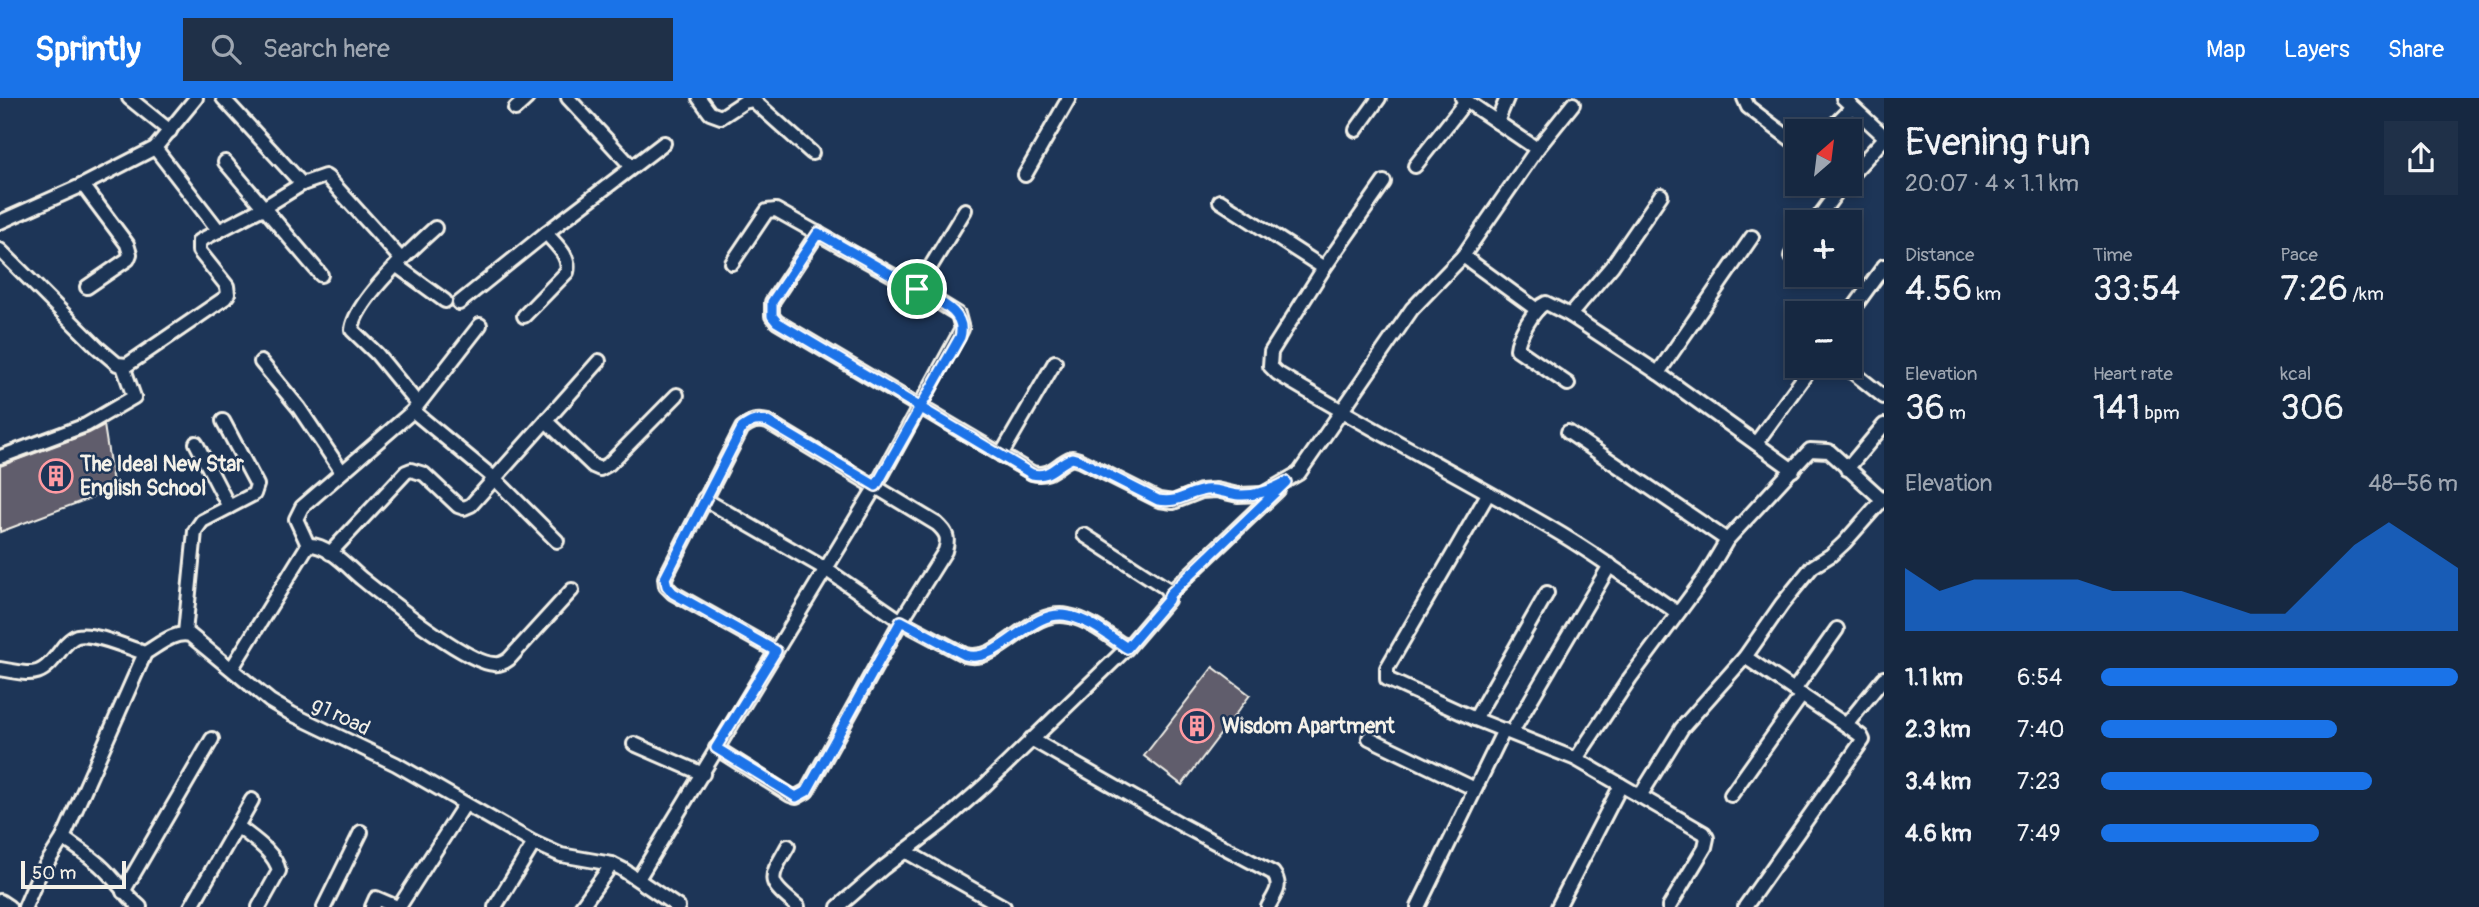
<!DOCTYPE html>
<html lang="en">
<head>
<meta charset="utf-8">
<style>
	:root { --surface:#162841; --page:#1f3048; --text:#f1f3f6; --muted:#9ea6b1; --line:#35445a; --accent:#1a73e8 }
	body { margin:0; font-family:Pangolin,sans-serif; background:var(--page); color:var(--text); height:100vh; display:flex; flex-direction:column; font-size:26px; white-space:nowrap }
	* { box-sizing:border-box; margin:0 }
	p { font-size:23px; color:var(--muted) }
	.icon { flex:none; width:38px; height:38px; fill:none; stroke:currentColor; stroke-width:2; stroke-linecap:round; stroke-linejoin:round }
	.map { position:relative; flex:1; overflow:hidden }
	.side { display:flex; flex-direction:column; background:var(--surface); width:595px }
	.side>* { flex:none }
	.needle { width:46px; rotate:28deg }
	.fabs { position:absolute; left:1785px; top:21px; display:grid; gap:14px }
	.fabs a { display:grid; place-items:center; width:77px; height:77px; border-radius:0px; background:var(--surface); box-shadow:0 4px 10px #0003,0 0 0 2px var(--line); font-size:35px }
	.scale { position:absolute; left:21px; bottom:18px; width:105px; box-sizing:border-box; padding-left:7px; border:4px solid #f4f1e8; border-top:0; font-size:19px; line-height:24px; white-space:nowrap; color:#f4f1e8; -webkit-text-stroke:5px #1d3557; paint-order:stroke }
	.pin { position:absolute; display:grid; place-items:center; width:60px; height:60px; color:#fff; margin:-30px; border:4px solid #fff; border-radius:50%; box-shadow:0 2px 7px #0007 }
	.round { display:grid; place-items:center; flex:none; width:74px; height:74px; border-radius:0px; background:var(--page) }
	.head { display:flex; align-items:center; justify-content:space-between; height:119px; padding:0 21px }
	h1 { font-size:38px; font-weight:600; line-height:52px }
	.metrics { display:grid; grid-template-columns:repeat(3,1fr); gap:10px; height:119px; padding:7px 21px }
	.metrics div { display:grid; align-content:center }
	.metrics b { font-size:35px; font-weight:600 }
	.metrics small { font-size:19px; font-weight:400 }
	.metrics p { font-size:19px }
	.chart { height:196px; padding:14px 21px }
	.chart p { display:flex; justify-content:space-between }
	.chart svg { width:100%; height:126px; margin-top:7px; fill:var(--accent); opacity:.7 }
	ul { padding:0 21px; list-style:none; font-size:23px }
	li { display:grid; grid-template-columns:112px 84px 1fr; align-items:center; height:52px }
	li i { height:18px; border-radius:9px; background:var(--accent) }
	header { display:flex; align-items:center; gap:42px; box-sizing:border-box; height:98px; padding:0 35px; background:var(--accent); color:#fff }
	header strong { font-size:33px }
	nav { display:flex; gap:38px; margin-inline-start:auto; font-size:24px }
	.search { width:490px; height:63px; background:var(--page); display:flex; align-items:center; gap:18px; box-sizing:border-box; padding:0 24px; border-radius:0px; color:var(--muted); font-size:26px }
	main { display:flex; flex:1; min-height:0 }
	.map>svg:first-child { display:block }
</style>
</head>
<body>
<header>
<strong>Sprintly</strong>
<div class="search"><svg class="icon" aria-label="search" viewBox="0 0 24 24"><circle cx="10" cy="10" r="6"/><path d="M15 15l6 6"/></svg>Search here</div>
<nav><a>Map</a><a>Layers</a><a>Share</a></nav>
</header>
<main>
<div class="map">
<svg width="1884" height="809" viewBox="0 0 1884 809">
	<rect width="100%" height="100%" fill="#1d3557"/>
	<filter id="ink" filterUnits="userSpaceOnUse"><feTurbulence type="fractalNoise" baseFrequency=".0143" numOctaves="2"/><feDisplacementMap in="SourceGraphic" scale="14" xChannelSelector="R" yChannelSelector="G"/><feConvolveMatrix kernelMatrix="1 2 1 2 8 2 1 2 1" color-interpolation-filters="sRGB"/></filter>
	<g filter="url(#ink)">
		<g fill="#605d6c" stroke="#f4f1e8" stroke-width="2">
			<polygon points="104,327 114,391 0,434 0,368 89,335"/>
			<polygon points="1213,569 1250,597 1182,687 1144,658"/>
		</g>
		<g fill="none" stroke-linecap="round" stroke-linejoin="round">
			<defs>
				<g id="minor">
					<polyline points="129,0 170,33"/>
					<polyline points="223,0 302,86"/>
					<polyline points="568,0 632,69"/>
					<polyline points="699,0 710,15 721,19 744,4 753,2 812,55"/>
					<polyline points="1462,0 1537,51"/>
					<polyline points="1744,0 1748,9 1797,46"/>
					<polyline points="1843,0 1884,38"/>
					<polyline points="515,11 527,0"/>
					<polyline points="1497,24 1507,0"/>
					<polyline points="1356,32 1379,0"/>
					<polyline points="1828,33 1852,9"/>
					<polyline points="155,50 219,133"/>
					<polyline points="225,64 321,177"/>
					<polyline points="1415,68 1466,3"/>
					<polyline points="1025,77 1069,0"/>
					<polyline points="1850,78 1884,41"/>
					<path d="M1384 84 1324 170 1271 254 1270 268 1277 275C1368 330 1463 379 1554 432 1597 457 1637 487 1678 515"/>
					<polyline points="83,87 127,146 130,156 128,161 87,189"/>
					<polyline points="1220,103 1324,170"/>
					<polyline points="0,124 83,87 155,50 196,0"/>
					<polyline points="1815,124 1843,86"/>
					<path d="M818 135 772 204V218L777 224 1032 375C1051 380 1056 366 1072 360L1079 362 1159 402 1173 404 1201 393 1216 392 1238 397 1263 396 1299 375 1412 211 1463 158"/>
					<polyline points="0,152 97,249 117,266 127,267 225,200 228,196 227,188 199,153 199,143 263,110 302,86 325,78 328,80 401,161 397,168 445,203"/>
					<polyline points="1791,158 1797,149"/>
					<polyline points="917,191 965,112"/>
					<polyline points="459,205 546,135 664,45"/>
					<polyline points="1537,212 1463,158 1537,51 1573,6"/>
					<polyline points="1850,215 1884,168"/>
					<polyline points="1570,217 1612,168 1661,97"/>
					<path d="M524 218 567 174C571 158 555 146 546 135"/>
					<polyline points="261,264 299,310 342,374"/>
					<polyline points="1845,268 1884,299"/>
					<polyline points="1658,275 1752,139"/>
					<path d="M1568 286 1517 251C1518 239 1534 210 1546 205L1570 217 1658 275 1793 372"/>
					<path d="M418 306 377 256 352 232C354 204 414 149 435 130"/>
					<polyline points="413,313 495,381 557,443"/>
					<polyline points="546,323 593,368 600,371 609,366 677,297"/>
					<polyline points="1568,334 1727,442"/>
					<polyline points="196,345 229,409"/>
					<polyline points="1756,345 1812,268"/>
					<polyline points="1001,357 1055,264"/>
					<polyline points="0,359 86,327 134,299 123,268"/>
					<polyline points="1847,371 1884,327"/>
					<polyline points="1488,396 1387,570 1387,581 1475,621 1576,661 1704,735 1707,740 1705,749 1669,809"/>
					<path d="M704 401 824 470 901 523 965 557C1001 567 1028 509 1069 518 1090 522 1110 539 1127 550"/>
					<polyline points="308,447 296,421 302,409 413,313 480,227"/>
					<polyline points="330,455 406,374 411,372 424,376 458,408 464,410 471,407 599,263"/>
					<polyline points="1169,496 1278,392"/>
					<polyline points="185,535 195,433 202,423 254,396 257,387 223,323"/>
					<path d="M232 570 308 447C327 445 349 470 362 481 386 500 466 565 494 566 500 567 505 564 509 561L572 492"/>
					<path d="M0 571C38 578 41 579 64 548 68 544 71 540 77 538 93 534 129 550 145 555 159 547 174 533 190 537L270 603 292 616 396 666 534 745 561 757 612 766 622 771 678 809"/>
					<polyline points="1794,592 1837,531"/>
					<polyline points="1475,621 1547,495"/>
					<polyline points="1846,627 1884,580"/>
					<polyline points="1512,634 1610,467"/>
					<polyline points="1369,640 1475,691"/>
					<path d="M1031 641 1182 727 1273 775C1283 788 1275 796 1268 809"/>
					<polyline points="634,646 703,676"/>
					<path d="M716 650 790 697 796 699 807 693 901 523 945 453C949 440 947 435 937 426L768 324C757 321 751 323 742 330L665 480 666 488 673 495 776 553"/>
					<polyline points="1576,661 1630,580 1705,479 1727,442 1810,352 1829,353 1884,403"/>
					<polyline points="1731,697 1802,597"/>
					<polyline points="1640,698 1682,630 1745,559 1782,506 1812,469 1831,457 1844,445 1882,402"/>
					<path d="M237 728C252 740 275 754 279 773L259 809"/>
					<path d="M63 740C77 750 92 759 104 771 117 784 125 796 140 809"/>
					<path d="M788 748C768 783 766 782 798 809"/>
					<polyline points="905,753 1004,809"/>
					<polyline points="638,781 876,388 962,231 958,216 917,191 776,112 767,113 732,165"/>
					<polyline points="123,794 212,641"/>
					<polyline points="0,803 9,809"/>
					<polyline points="25,809 37,781 63,740 145,555"/>
					<polyline points="191,809 252,702"/>
					<polyline points="324,809 361,734"/>
					<polyline points="372,809 376,800 397,809"/>
					<polyline points="399,809 465,706"/>
					<polyline points="495,809 534,745"/>
					<polyline points="581,809 612,766"/>
					<polyline points="838,809 883,770 943,724 985,687 1127,550 1168,502 1169,496 1166,490 1084,437"/>
					<polyline points="1418,809 1504,632"/>
					<polyline points="1558,809 1621,687"/>
					<polyline points="1745,809 1863,642 1861,638 1846,627 1745,559"/>
				</g>
			</defs>
			<use href="#minor" stroke="#f4f1e8" stroke-width="18"/>
			<use href="#minor" stroke="#1d3557" stroke-width="12"/>
		</g>
	</g>
	<g fill="none" stroke-linecap="round" stroke-linejoin="round" filter="url(#ink)">
		<defs>
			<path id="route" d="M917 191C935 202 968 213 960 239L876 388 768 324C757 321 751 323 742 330L665 480 667 488 673 495 776 553 716 650 796 699 807 693 901 523 965 557C1001 567 1029 509 1069 518 1090 522 1110 539 1127 550L1168 502 1170 496 1286 384C1271 392 1257 398 1239 397 1226 396 1214 389 1201 393 1183 397 1179 405 1158 402L1079 362 1072 360C1056 366 1051 380 1032 376L777 224 772 218V204L818 135 917 191"/>
		</defs>
		<use href="#route" stroke="#fff" stroke-width="14"/>
		<use href="#route" stroke="#1a73e8" stroke-width="9"/>
	</g>
	<defs>
		<symbol id="building-ring" viewBox="-11 -11 22 22"><circle r="9.5" fill="#1d3557" stroke="#ff9aa2" stroke-width="1.5"/><path d="M-4-6H4V6H1V3H-1V6H-4ZM-2.5-4.3h1.7v1.8h-1.7ZM.8-4.3h1.7v1.8H.8ZM-2.5-1h1.7V.8h-1.7ZM.8-1h1.7V.8H.8Z" fill="#ff9aa2"/></symbol>
	</defs>
	<g fill-rule="evenodd">
		<use href="#building-ring" x="37" y="359" width="38" height="38"/>
		<use href="#building-ring" x="1178" y="609" width="38" height="38"/>
	</g>
	<g text-anchor="middle" stroke-width="5" stroke-linejoin="round" paint-order="stroke">
		<g font-size="21" font-weight="bold" fill="#f4f1e8" stroke="#1d3557" text-anchor="start">
			<text x="80" y="373">The Ideal New Star<tspan x="80" dy="24">English School</tspan></text>
			<text x="1222" y="635">Wisdom Apartment</text>
		</g>
		<g font-size="21" fill="#f4f1e8" stroke="#1d3557">
			<text transform="translate(341 618) rotate(26)" y="7">g1 road</text>
		</g>
	</g>
</svg>
<div class="fabs">
<a><svg class="needle" viewBox="-14 -14 28 28"><path d="M0-13l5 13h-10z" fill="#e53935"/><path d="M0 13l5-13h-10z" fill="#9ea6b1"/></svg></a>
<a>+</a>
<a>−</a>
</div>
<div class="scale">50 m</div>
<div class="pin" style="left:917px;top:191px;background:#1e9e55"><svg class="icon" aria-label="arrive" viewBox="0 0 24 24"><path d="M6 21V4h12l-3 4 3 4H6"/></svg></div>
</div>
<section class="side">
<div class="head"><div><h1>Evening run</h1><p>20:07 · 4 × 1.1 km</p></div><a class="round"><svg class="icon" aria-label="share" viewBox="0 0 24 24"><path d="M12 15V3M7 8l5-5 5 5M5 13v7h14v-7"/></svg></a></div>
<div class="metrics">
<div><p>Distance</p><b>4.56<small> km</small></b></div>
<div><p>Time</p><b>33:54</b></div>
<div><p>Pace</p><b>7:26<small> /km</small></b></div>
</div>
<div class="metrics">
<div><p>Elevation</p><b>36<small> m</small></b></div>
<div><p>Heart rate</p><b>141<small> bpm</small></b></div>
<div><p>kcal</p><b>306</b></div>
</div>
<div class="chart"><p><span>Elevation</span>48–56 m</p>
<svg viewBox="0 0 160 44" preserveAspectRatio="none"><path d="M0 44V22L10 30L20 26L30 26L40 26L50 26L60 30L70 30L80 30L90 34L100 38L110 38L120 26L130 14L140 6L150 14L160 22V44z"/></svg>
</div>
<ul>
<li><b>1.1 km</b>6:54<i style="width:100%"></i></li>
<li><b>2.3 km</b>7:40<i style="width:66%"></i></li>
<li><b>3.4 km</b>7:23<i style="width:76%"></i></li>
<li><b>4.6 km</b>7:49<i style="width:61%"></i></li>
</ul>
</section>
</main>
</body>
</html>
